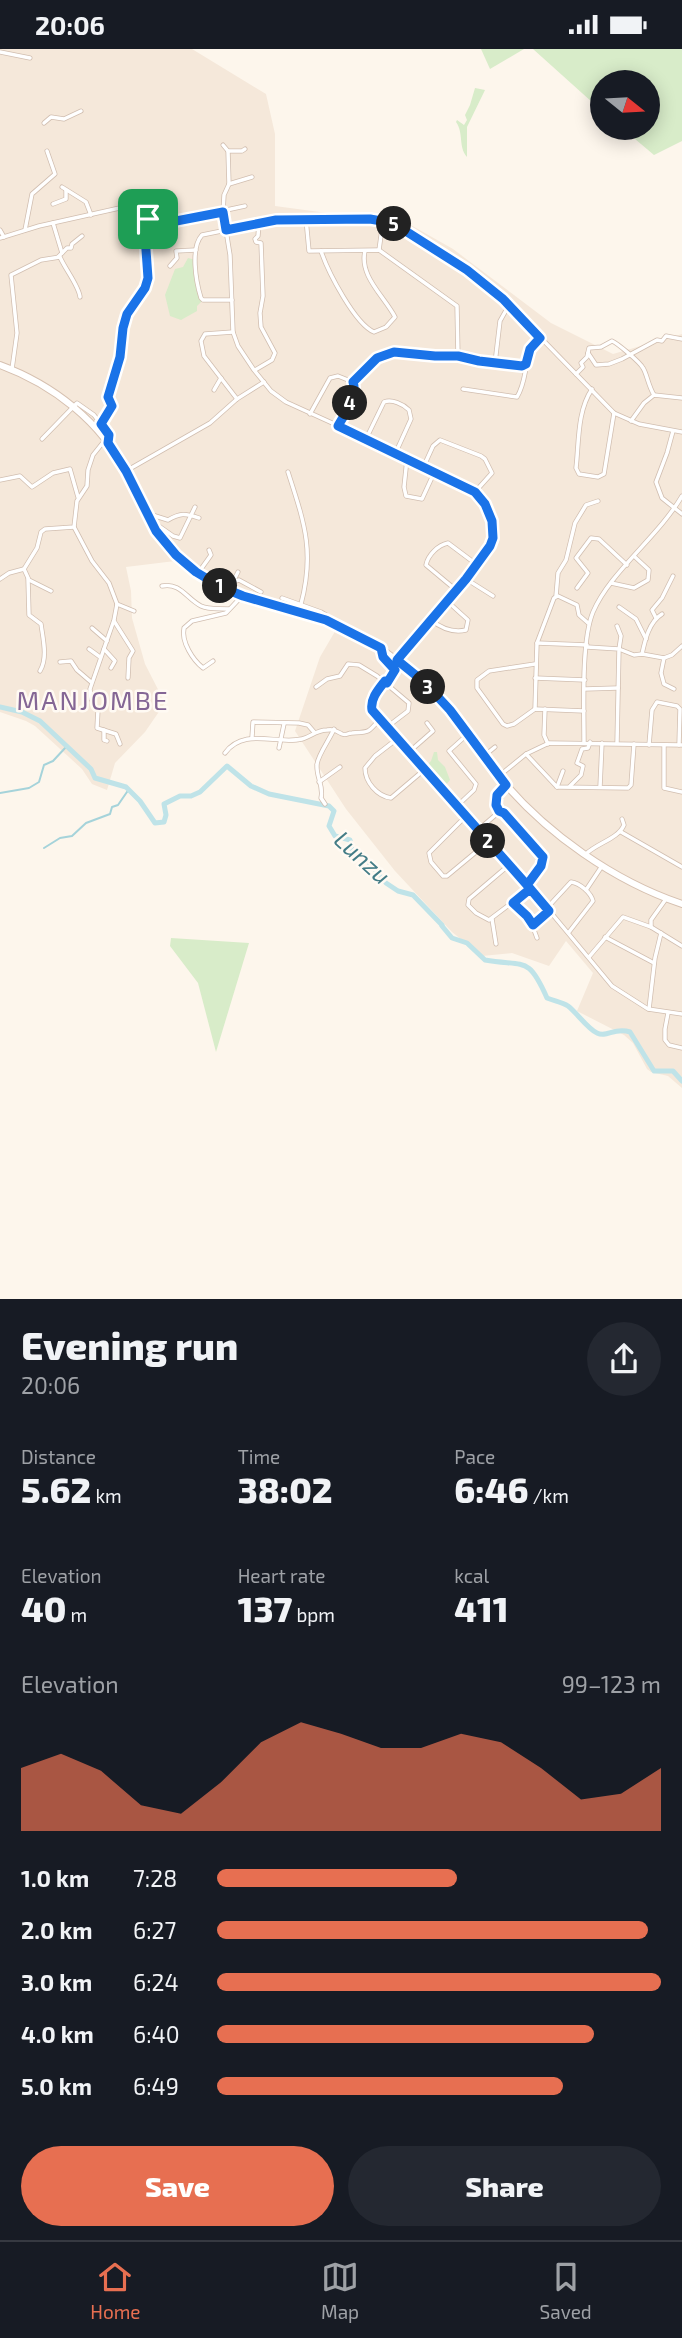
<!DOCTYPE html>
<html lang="en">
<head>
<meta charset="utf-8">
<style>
	:root { --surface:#171b24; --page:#242831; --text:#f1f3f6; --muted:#9ea1a6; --line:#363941; --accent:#e76f51 }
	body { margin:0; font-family:"Exo 2",sans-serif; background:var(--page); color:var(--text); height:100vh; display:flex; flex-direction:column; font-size:26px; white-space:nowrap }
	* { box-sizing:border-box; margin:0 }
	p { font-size:23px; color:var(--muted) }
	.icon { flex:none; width:38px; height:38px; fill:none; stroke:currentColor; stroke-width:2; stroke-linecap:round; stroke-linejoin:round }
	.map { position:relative; height:1250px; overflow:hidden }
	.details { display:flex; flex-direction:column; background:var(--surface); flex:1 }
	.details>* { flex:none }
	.needle { width:46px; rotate:108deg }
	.fabs { position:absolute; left:590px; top:21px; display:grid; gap:14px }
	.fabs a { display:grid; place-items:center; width:70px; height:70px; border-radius:50%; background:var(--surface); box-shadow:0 4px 18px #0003; font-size:35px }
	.pin { position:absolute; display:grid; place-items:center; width:60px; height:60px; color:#fff; margin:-30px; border-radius:14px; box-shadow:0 4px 10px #0006 }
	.km { position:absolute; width:35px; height:35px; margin:-18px; border-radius:50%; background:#222; color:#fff; font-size:19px; line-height:35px; text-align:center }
	.round { display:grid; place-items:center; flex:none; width:74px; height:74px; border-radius:37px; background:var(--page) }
	.overview { display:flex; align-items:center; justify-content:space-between; height:119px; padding:0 21px }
	h1 { font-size:38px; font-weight:800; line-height:52px }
	.stats { display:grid; grid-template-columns:repeat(3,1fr); gap:10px; height:119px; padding:7px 21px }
	.stats div { display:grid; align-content:center }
	.stats b { font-size:35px; font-weight:800 }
	.stats small { font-size:19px; font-weight:400 }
	.stats p { font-size:19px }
	.chart { height:196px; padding:14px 21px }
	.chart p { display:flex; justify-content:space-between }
	.chart svg { width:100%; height:126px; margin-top:7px; fill:var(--accent); opacity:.7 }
	.action { display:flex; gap:14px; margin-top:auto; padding:14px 21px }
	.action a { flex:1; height:80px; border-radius:42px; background:var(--accent); color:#fff; font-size:28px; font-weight:800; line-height:80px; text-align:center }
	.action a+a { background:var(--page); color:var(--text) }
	ul { padding:0 21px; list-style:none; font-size:23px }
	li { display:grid; grid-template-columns:112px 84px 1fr; align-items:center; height:52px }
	li i { height:18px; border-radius:9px; background:var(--accent) }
	.status { display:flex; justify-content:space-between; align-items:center; height:49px; padding:0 35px; background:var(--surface); direction:ltr }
	.status svg { height:19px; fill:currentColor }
	.tab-bar { display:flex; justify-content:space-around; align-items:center; height:98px; border-top:2px solid var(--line); background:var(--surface); font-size:19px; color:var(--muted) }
	.tab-bar a { display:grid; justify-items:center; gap:4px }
	.tab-bar .active { color:var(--accent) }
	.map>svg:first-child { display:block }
</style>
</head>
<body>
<div class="status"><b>20:06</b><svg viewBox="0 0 49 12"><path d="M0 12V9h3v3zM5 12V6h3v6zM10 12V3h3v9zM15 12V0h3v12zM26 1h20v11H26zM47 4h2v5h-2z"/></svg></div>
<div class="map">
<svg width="682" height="1250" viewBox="0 0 682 1250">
	<rect width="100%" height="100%" fill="#fdf6ec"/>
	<polygon fill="#f5e8da" points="0,0 192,0 266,45 275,85 275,157 409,175 453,200 551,274 613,305 682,285 682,1039 668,1027 651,1023 647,1020 633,994 624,986 577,962 593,924 566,892 549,917 512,904 482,907 452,883 395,822 346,760 295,682 320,608 337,579 319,571 235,548 203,534 175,512 126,518 131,542 132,569 145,615 165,654 145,683 115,714 107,741 92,735 82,720 35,677 26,672 0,663"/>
	<g fill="#d8ecc9">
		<polygon points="481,0 524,0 490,20"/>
		<polygon points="533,0 682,0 682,92 654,106 622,79 648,79 648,33 602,33 602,62"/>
		<path d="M475 39 485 41 467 78V108C458 98 464 84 456 73L457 71 464 76 467 71 465 66 470 56Z"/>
		<polygon points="188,209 196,211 202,252 197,257 197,262 181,271 170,267 165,246 175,220 183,218"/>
		<polygon points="434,703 437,703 438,711 445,718 450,731 444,738 440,737 424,719 431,712"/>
		<polygon points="171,889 249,894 216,1003 198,934 170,897"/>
	</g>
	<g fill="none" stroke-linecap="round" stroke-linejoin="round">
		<g stroke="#a5d3da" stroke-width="2">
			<polyline points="0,744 29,739 39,733 44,716 53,712 66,698"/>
			<polyline points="44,799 60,789 72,787 86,774 110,765 112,758 118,756 129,740"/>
		</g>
		<g stroke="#bfe3e8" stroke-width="5">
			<polyline points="0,658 22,663 40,672 91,720 95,729 126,738 140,752 155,774 164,773 166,766 164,755 180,747 191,747 200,743 227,717 251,737 269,745 329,757 334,762 329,777 335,787 350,791 352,801 366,810 386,834 398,842 413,846 442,876"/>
			<path d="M442 877 452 889 467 894 485 911C525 918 528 906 547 949 554 952 562 953 568 957 577 964 588 980 597 984 607 989 614 978 630 983L654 1022H673L682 1032"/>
		</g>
		<defs>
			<g id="street">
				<polyline points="0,3 30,9"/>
				<polyline points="44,74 51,68 64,70 81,62"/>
				<polyline points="223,96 228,102 242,102 245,100"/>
				<polyline points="228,102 229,135"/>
				<polyline points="252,128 229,135 224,146 223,163 230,206 233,283 238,297 254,321 271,342 286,353 396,403 475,443 488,462 493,481 490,497 466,530 397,611"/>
				<polyline points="62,138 86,153 91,166"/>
				<polyline points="53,155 66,150 66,141"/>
				<polyline points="126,157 136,155 144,146"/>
				<polyline points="306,170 309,202 379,201 457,257 458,307"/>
				<polyline points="53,174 62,204"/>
				<polyline points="0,181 4,188"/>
				<polyline points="25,181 32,145 55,125 47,102"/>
				<polyline points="0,189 39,177 124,158 147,170 171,173 245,157"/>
				<polyline points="379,201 383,172"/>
				<path d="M321 202C328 223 355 275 374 283L386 278 395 268C384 247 359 227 365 202"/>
				<polyline points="58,208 67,199 71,199 72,195 82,187"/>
				<polyline points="170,217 177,209 176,202 196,201"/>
				<path d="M232 251H203L201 249C196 233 190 199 202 186L276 171 370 170 398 176 447 211 467 221 503 250 614 364 639 375 682 383"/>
				<polyline points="233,283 205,285 201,292 204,307 237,350"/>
				<polyline points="588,304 596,316 609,315 622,310 657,291 662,292 666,287 682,290"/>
				<polyline points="495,314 500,272 509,256"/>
				<path d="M12 320 17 284 11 226 41 211 60 208C65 220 79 237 80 248"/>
				<polyline points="255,321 272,311 275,304 261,278 260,264 263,247 261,194 256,193 255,190 258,187 259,173"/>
				<path d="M576 325 583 318 581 314 587 308 589 299 601 298 612 292C617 294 640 313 643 319 647 325 648 336 654 346"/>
				<polyline points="353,333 377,309 394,303 458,307 479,312 519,317 526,315"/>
				<path d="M463 340 517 348C529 329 522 306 540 289"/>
				<path d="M592 340C577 362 579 394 576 419L579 425 598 428 604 425 614 364"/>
				<polyline points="214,341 221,329"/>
				<polyline points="310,365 330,329 338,327 353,333"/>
				<polyline points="631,372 644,354 654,346 682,349"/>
				<polyline points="101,375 112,357 108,348 119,308 123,279 126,265 145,239 148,229 145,187 147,170"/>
				<path d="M339 376C346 363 358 348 353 333"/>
				<polyline points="673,382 667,404 656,433 662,449 682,465"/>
				<polyline points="42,390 77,354 94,366 109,386 108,394"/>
				<path d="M366 390 384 353C392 350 403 355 409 361L411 370 396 403"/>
				<polyline points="407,410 404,438 406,447 422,450 434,424"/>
				<polyline points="423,419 433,397 440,391 481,407 485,410 492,424 475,443"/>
				<polyline points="126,422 210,374 237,350 264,333"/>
				<path d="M288 423C304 473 315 502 301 555"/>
				<polyline points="0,431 20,427 32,438 53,424 70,420 78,448"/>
				<path d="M149 465 168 471C180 464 185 464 199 469"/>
				<polyline points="152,475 156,475 173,487 180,489 195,458"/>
				<polyline points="74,478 92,512 109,534 117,555 114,571 90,640 91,650 98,661 97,679 116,685 120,695"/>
				<polyline points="204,527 201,520 211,506 209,501"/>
				<polyline points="0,530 9,524 24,520"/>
				<path d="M28 530 29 566 41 575C43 590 48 609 40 622"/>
				<polyline points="466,530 493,547"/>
				<polyline points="217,533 229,534 239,531 261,543"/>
				<polyline points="233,533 238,523"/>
				<polyline points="611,534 634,539 648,531 649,521 635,508"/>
				<path d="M162 537C180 533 187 550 201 557 209 561 220 559 229 560"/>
				<polyline points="577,539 588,524 576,509 591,489 599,490 627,516"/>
				<path d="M456 541 426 516C428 506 438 496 448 494L476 515"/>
				<polyline points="51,542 29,531 24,520 37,499 41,483 45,480 74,478 77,452 87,437 88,421 93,406 105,391"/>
				<polyline points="556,547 558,524 566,511 575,474 586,456 598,452"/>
				<polyline points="282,549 321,563 326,566 326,571"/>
				<polyline points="117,555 134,562"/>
				<polyline points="619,558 636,570 646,590"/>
				<polyline points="656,569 652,561 662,549 673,527"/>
				<path d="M431 571C441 579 453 584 466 581L468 571 447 552"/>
				<polyline points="114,572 133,602 129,609 128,629"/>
				<polyline points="617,577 621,587 619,600 634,606 642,605 664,609 672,606 682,597"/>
				<polyline points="92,579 107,592"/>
				<polyline points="537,594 587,596"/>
				<polyline points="587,598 619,600 617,694"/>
				<polyline points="89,600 100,608"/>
				<polyline points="104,600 115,612 111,619"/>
				<polyline points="381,601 383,608 395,621 387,634"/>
				<path d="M642 605C645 591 649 573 662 565"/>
				<polyline points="664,609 661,624 664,635 674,640"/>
				<path d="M213 612 203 619C193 611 181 593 184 579L192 572 226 564 243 546"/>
				<polyline points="60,613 71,612 77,621 91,633"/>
				<polyline points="535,615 489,622 477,631 477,639 503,675 507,677 514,675 535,660 584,662"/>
				<polyline points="535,629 585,631"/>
				<polyline points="385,632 371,655 374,665 538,848 612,937 648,960 682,965"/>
				<polyline points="316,638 327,630 340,627 348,615 359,616 377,627 409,654 408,662 387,678"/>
				<polyline points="585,640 618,639"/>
				<polyline points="535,660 537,594 554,549 558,547 577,556 579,566 588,574"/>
				<polyline points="545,660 544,686 548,695"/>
				<polyline points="104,681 104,691 107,692"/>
				<polyline points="252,688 253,673 299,674 308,676 314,683"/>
				<path d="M397 690 375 707 365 719C365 733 377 747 391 749L424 721"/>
				<path d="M584 693C584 660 581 592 593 563 610 523 658 488 682 447"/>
				<polyline points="649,696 652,661 657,653 677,657 680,660 679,696"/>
				<polyline points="664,697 664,739 682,743"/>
				<polyline points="279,699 284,675"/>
				<polyline points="409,703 433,682 427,674"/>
				<path d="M225 704C244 678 276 696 302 690 311 688 316 681 327 681 334 680 336 682 342 685 347 687 347 684 352 684 369 683 368 684 379 671"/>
				<polyline points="526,705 557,738 628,739 631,736 634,695"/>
				<polyline points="484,707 495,698"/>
				<polyline points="499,727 526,705 549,694 682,696"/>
				<polyline points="319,733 340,718"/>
				<polyline points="570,737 581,726 583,717 577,714 582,700 588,699 590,693"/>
				<polyline points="557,738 563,722"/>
				<polyline points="600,738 602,694"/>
				<path d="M325 755 321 749C324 737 316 728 317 716 317 707 330 690 334 680"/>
				<polyline points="457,757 474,741 476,735 449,702 468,685"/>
				<polyline points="499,763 496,756 497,746 506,736"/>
				<polyline points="466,767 429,804 431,813 443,827 447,827 488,793"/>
				<path d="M478 781 499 763H502C514 773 540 798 543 811L527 836"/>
				<polyline points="621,783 682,818"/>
				<path d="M586 805C597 794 618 790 624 776L622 770"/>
				<polyline points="509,816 469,850 468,856 476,864 489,871 530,840"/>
				<polyline points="586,841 602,817"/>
				<polyline points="513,854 530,870 537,889"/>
				<path d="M547 859 571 833C580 834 591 844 593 852L569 883"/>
				<polyline points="492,870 496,895"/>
				<polyline points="533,876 549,861"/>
				<polyline points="651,878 651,871 666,850"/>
				<polyline points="605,888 654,914"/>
				<polyline points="589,908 623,868 651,878 682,897"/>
				<polyline points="649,960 655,909 661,884"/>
				<polyline points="668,964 665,980 665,991 669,996 682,999"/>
			</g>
			<path id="secondary" d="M0 316C52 335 102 373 126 424 141 454 153 485 179 509 217 545 265 550 313 566 338 574 363 587 384 602 408 619 431 639 450 662 468 684 483 708 501 730 547 785 614 832 682 855"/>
		</defs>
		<use href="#street" stroke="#d1beb0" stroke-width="5"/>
		<use href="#secondary" stroke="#d6c0b0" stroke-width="8"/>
		<use href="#street" stroke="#fff" stroke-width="3.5"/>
		<use href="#secondary" stroke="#fff" stroke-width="6"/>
	</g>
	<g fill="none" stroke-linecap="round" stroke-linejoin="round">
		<defs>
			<path id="route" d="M148 170 145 187 148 229 145 239 127 265 123 279 120 308 108 348 112 357 101 375 109 386 108 394 126 422 156 482 176 506 196 523 221 538 243 547 326 571 381 599 383 608 395 621 387 634 385 632C378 641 370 650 372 661L527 836 549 862 533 876 527 867 513 854 530 840 527 836 541 817 543 808 504 764 499 762 496 756 497 746 506 736 450 661 424 633 397 611 466 530 490 497 493 489 492 472 485 455 475 443 338 377C345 364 358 348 353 333L377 309 394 303 435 307H458L479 312 522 317 526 315 530 300 540 289 503 250 467 221 393 174 370 170 276 171 226 181 223 163 171 173 148 170"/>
		</defs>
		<use href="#route" stroke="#fff" stroke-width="14"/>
		<use href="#route" stroke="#1a73e8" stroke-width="9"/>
	</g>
	<g text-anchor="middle" stroke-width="5" stroke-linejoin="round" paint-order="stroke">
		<g font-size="24" font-style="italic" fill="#437c86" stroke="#fffaf3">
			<text transform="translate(362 809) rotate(42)" y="8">Lunzu</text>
		</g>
		<g font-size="26" letter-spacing="2" fill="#846695" stroke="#fffaf3">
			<text x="93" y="661">MANJOMBE</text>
		</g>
	</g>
</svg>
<div class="fabs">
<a><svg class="needle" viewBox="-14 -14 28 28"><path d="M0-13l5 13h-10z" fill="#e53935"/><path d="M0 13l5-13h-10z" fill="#9ea1a6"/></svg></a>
</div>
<div class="pin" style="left:148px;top:170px;background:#1e9e55"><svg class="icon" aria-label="arrive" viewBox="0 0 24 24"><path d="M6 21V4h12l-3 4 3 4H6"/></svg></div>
<b class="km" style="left:220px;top:537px">1</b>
<b class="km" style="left:488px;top:792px">2</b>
<b class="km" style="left:428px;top:638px">3</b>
<b class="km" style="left:350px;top:354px">4</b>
<b class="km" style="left:394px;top:175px">5</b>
</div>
<section class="details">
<div class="overview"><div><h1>Evening run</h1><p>20:06</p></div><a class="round"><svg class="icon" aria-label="share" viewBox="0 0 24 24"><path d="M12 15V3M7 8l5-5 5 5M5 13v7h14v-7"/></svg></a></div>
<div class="stats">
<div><p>Distance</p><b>5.62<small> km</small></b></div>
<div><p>Time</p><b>38:02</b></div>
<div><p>Pace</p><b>6:46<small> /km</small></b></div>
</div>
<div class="stats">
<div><p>Elevation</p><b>40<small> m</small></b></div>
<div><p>Heart rate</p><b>137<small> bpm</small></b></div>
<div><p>kcal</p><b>411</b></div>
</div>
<div class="chart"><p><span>Elevation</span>99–123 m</p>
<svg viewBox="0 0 160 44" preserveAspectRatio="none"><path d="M0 44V22L10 17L20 23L30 35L40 38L50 27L60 13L70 6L80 10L90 15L100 15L110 10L120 13L130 22L140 33L150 31L160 22V44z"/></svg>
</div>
<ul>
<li><b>1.0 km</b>7:28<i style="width:54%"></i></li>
<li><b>2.0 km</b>6:27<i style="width:97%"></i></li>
<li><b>3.0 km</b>6:24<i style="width:100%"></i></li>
<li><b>4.0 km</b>6:40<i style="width:85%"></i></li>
<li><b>5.0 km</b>6:49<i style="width:78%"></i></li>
</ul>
<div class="action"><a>Save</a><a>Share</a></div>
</section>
<nav class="tab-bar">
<a class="active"><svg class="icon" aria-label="home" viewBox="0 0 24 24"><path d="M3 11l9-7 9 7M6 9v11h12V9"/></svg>Home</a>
<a><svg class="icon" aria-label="map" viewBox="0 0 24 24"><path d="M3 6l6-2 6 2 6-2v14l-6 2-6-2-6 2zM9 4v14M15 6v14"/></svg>Map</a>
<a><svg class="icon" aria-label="saved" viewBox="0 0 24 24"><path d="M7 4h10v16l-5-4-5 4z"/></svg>Saved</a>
</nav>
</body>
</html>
